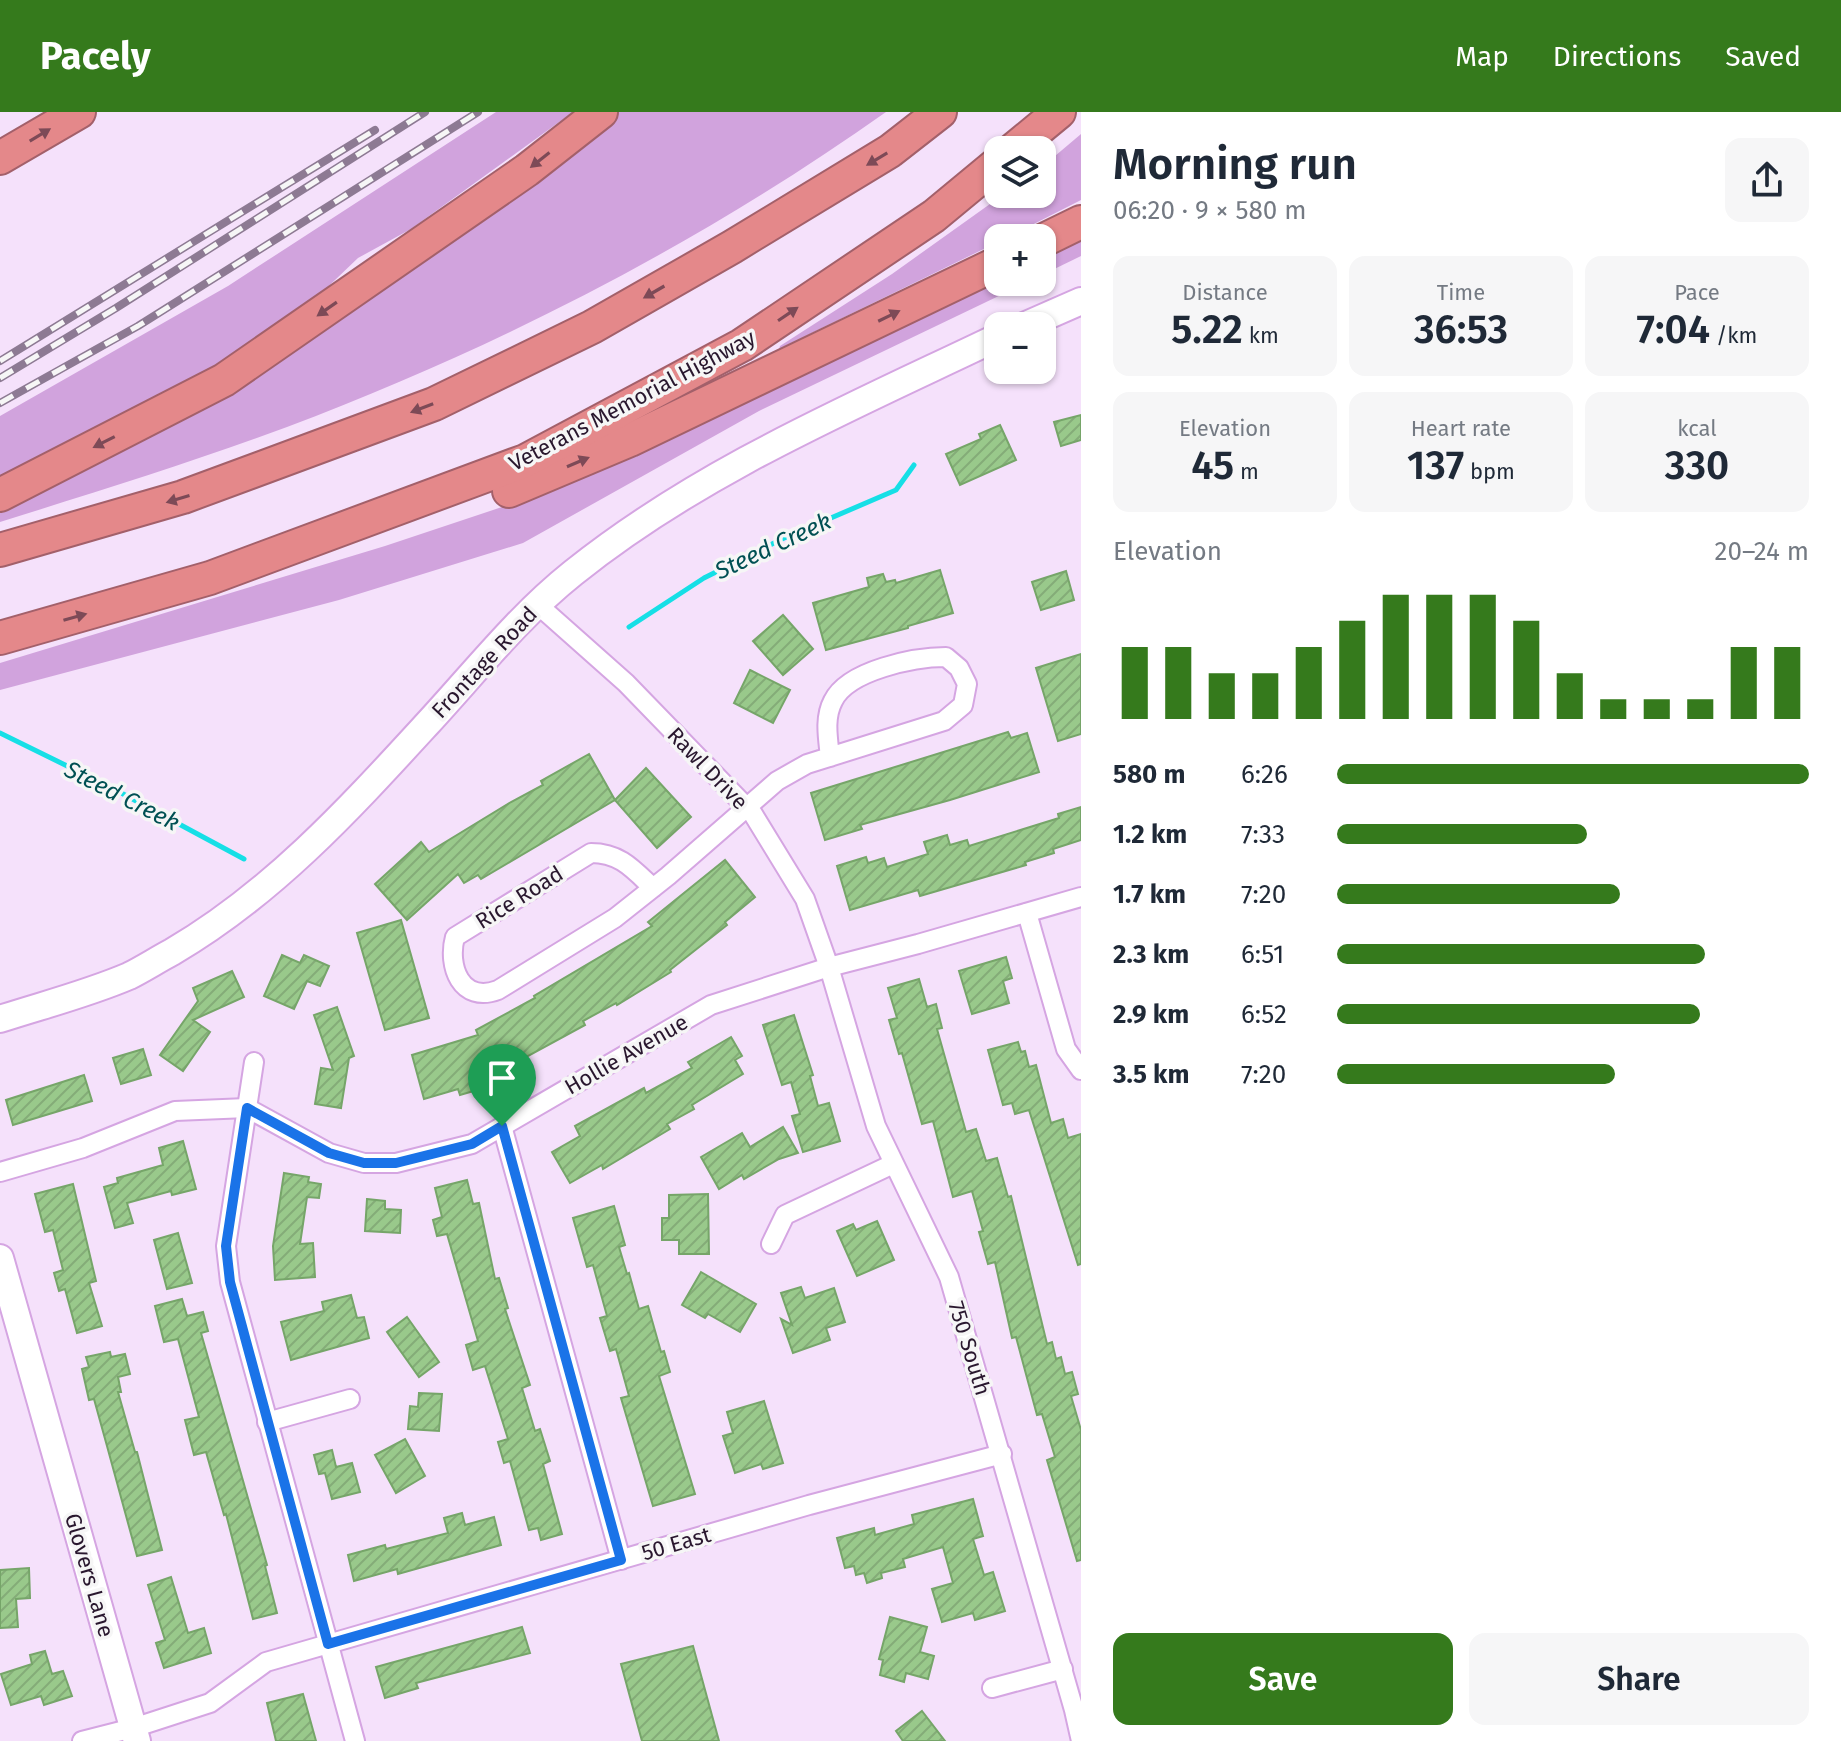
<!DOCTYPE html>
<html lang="en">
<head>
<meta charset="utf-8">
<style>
	:root { --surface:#fff; --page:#f6f6f7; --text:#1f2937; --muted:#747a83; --accent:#357a1c }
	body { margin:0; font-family:"Fira Sans",sans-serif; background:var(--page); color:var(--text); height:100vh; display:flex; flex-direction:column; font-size:30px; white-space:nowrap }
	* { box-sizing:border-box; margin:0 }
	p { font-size:26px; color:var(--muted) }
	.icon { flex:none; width:44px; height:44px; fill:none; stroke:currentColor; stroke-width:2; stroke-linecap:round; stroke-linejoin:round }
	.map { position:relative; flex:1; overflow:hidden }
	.side { display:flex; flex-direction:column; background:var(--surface); width:760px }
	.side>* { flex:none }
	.tools { position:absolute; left:984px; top:24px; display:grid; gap:16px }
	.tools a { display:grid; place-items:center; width:72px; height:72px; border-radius:16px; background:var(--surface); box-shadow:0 2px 6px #0004; font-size:40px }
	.pin { position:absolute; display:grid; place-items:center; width:68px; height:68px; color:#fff; margin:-82px -34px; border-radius:50% 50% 50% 0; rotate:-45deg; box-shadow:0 0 8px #0007 }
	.pin .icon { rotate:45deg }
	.round { display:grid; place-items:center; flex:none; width:84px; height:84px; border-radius:16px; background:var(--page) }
	.headline { display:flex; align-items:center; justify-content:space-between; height:136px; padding:0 32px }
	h1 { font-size:44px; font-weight:600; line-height:60px }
	.metrics { display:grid; grid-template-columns:repeat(3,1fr); gap:12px; height:136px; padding:8px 32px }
	.metrics div { display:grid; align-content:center; border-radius:16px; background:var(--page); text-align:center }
	.metrics b { font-size:40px; font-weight:600 }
	.metrics small { font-size:22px; font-weight:400 }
	.metrics p { font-size:22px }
	.chart { height:224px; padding:16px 32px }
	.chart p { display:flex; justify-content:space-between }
	.chart svg { width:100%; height:144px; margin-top:8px; stroke:var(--accent); stroke-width:6 }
	.cta { display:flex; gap:16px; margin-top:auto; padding:16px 32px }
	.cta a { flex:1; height:92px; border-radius:16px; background:var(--accent); color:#fff; font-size:32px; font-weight:600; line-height:92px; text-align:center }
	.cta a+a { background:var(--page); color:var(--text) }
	ul { padding:0 32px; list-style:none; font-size:26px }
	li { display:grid; grid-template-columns:128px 96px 1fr; align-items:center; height:60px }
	li i { height:20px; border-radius:10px; background:var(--accent) }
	header { display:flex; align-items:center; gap:48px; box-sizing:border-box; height:112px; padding:0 40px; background:var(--accent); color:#fff }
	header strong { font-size:38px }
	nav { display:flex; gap:44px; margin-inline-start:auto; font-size:28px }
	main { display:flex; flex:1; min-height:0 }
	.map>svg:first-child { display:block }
</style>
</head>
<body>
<header>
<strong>Pacely</strong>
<nav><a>Map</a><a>Directions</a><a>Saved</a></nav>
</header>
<main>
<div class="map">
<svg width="1081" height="1629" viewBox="0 0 1081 1629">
	<defs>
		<pattern id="building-hatch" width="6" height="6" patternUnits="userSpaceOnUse" patternTransform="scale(2)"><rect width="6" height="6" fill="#99c98b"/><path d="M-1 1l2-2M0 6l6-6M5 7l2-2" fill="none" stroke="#84ac78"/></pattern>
	</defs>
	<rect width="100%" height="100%" fill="#f5e1fb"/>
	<g fill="#d1a3dd">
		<polygon points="496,0 573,0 411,117 358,146 311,191 226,248 152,293 0,369 0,304 228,174"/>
		<path d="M615 0H886C701 131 499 235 287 315 193 350 96 380 0 410V397L113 344 184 304Z"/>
		<polygon points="1081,22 1081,88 1006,126 998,126 998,130 779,237 780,234 892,162 1004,82 1042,82 1042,55"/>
		<polygon points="1081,118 1081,144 1042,163 1042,137"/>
		<polygon points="998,158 998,170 1028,170 759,299 523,431 339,488 0,578 0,551 385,434 517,390"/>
	</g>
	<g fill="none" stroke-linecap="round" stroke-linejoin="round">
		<g stroke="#16dfe6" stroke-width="5">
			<polyline points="629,515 704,466 782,427 896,378 914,353"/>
			<polyline points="0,621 112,676 244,747"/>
		</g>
	</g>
	<g fill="url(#building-hatch)" stroke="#76a569" stroke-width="2">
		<polygon points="1081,303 1081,328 1061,334 1054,310"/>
		<polygon points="1000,313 1016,348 960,373 946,342 981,327 979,322"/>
		<polygon points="940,458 953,501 908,514 908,516 826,538 813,491 869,475 867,466 883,462 886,470 895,468 896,471"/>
		<polygon points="1066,459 1074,488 1041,498 1032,470"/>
		<polygon points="783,503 813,537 783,563 753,529"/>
		<polygon points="1081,542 1081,622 1058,629 1036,556"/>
		<polygon points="750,558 790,578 773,611 734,591"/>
		<polygon points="1008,620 1011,626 1027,621 1039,660 950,688 860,713 862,717 825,728 811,681"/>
		<polygon points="589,642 615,688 646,656 691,705 657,736 615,688 481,767 478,763 464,771 458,762 407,808 375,772 421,730 429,740 511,690 543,673 541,669"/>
		<polygon points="1081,695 1081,728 1053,737 1054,741 1025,750 1026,753 920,784 918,778 850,798 837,754 866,745 868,751 884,746 887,755 928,742 924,730 947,723 950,733 967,728 969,734 1059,706 1058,702"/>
		<polygon points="725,748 755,785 725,810 727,813 670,858 671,860 617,893 616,891 583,909 585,913 484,968 487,975 460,983 458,977 424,987 412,943 478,923 476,918 535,886 534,884 652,814 648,810"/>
		<polygon points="401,808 429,906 385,918 357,821"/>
		<polygon points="282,843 300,851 304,843 329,854 320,874 307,869 294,897 264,884"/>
		<polygon points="1006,845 1012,866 1003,869 1009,891 972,902 959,859"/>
		<polygon points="232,859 244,885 193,908 210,920 183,959 160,943 198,889 193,876"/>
		<polygon points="919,867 927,895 936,892 942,916 937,917 966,1020 976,1017 986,1049 997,1046 1008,1085 1011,1084 1047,1232 1052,1230 1056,1247 1061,1245 1065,1262 1072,1260 1078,1282 1071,1284 1081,1318 1081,1448 1077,1449 1047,1348 1055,1345 1042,1302 1037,1303 1016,1225 1012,1226 995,1150 988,1152 979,1120 983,1119 972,1079 953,1085 933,1009 922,1012 902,941 899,942 889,908 897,906 888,876"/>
		<polygon points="337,895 354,944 349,946 341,996 315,992 321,956 333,958 314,903"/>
		<polygon points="794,903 813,963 810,964 818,994 829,991 840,1029 803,1040 792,1004 800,1002 791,970 782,973 763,913"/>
		<polygon points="731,925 742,944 735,948 743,962 692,993 694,997 667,1012 670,1017 603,1057 602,1053 570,1071 552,1040 580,1024 575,1014 644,976 646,981 692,956 688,950"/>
		<polygon points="1018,930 1021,940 1025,939 1029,955 1036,953 1051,1011 1063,1007 1068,1026 1081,1022 1081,1152 1078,1153 1029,998 1015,1002 1012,991 1003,993 988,938"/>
		<polygon points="143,937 151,963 121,972 113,946"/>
		<polygon points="84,963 92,989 13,1013 6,988"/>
		<polygon points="783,1015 798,1041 779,1047 744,1067 742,1063 719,1077 701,1045 742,1021 750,1035"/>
		<polygon points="183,1029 196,1077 172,1083 171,1079 127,1091 133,1111 115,1116 104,1075 118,1071 117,1066 163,1053 159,1036"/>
		<polygon points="284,1061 309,1065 308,1070 321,1072 319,1086 307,1085 300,1132 313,1131 315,1165 275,1168 273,1134"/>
		<polygon points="467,1068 473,1092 479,1091 495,1167 499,1166 508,1196 505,1197 530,1273 522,1276 535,1319 540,1317 550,1349 543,1352 562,1422 541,1428 538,1416 529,1418 510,1349 504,1351 498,1330 508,1327 485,1254 473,1258 466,1233 478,1229 447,1122 437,1124 433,1108 442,1105 435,1076"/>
		<polygon points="73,1072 96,1169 89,1171 102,1214 77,1221 65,1177 59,1179 54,1161 63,1158 53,1118 45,1120 35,1082"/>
		<polygon points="708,1082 709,1142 679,1142 679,1128 662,1128 662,1106 669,1106 669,1083"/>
		<polygon points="367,1087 385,1089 385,1097 401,1098 400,1121 365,1119"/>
		<polygon points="614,1094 625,1133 619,1135 627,1162 629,1161 639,1197 648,1194 661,1240 664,1239 670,1260 659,1264 695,1382 653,1394 621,1286 629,1284 616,1237 610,1239 600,1206 607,1204 593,1153 587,1155 573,1106"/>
		<polygon points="877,1109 894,1148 857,1164 837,1119 853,1112 856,1118"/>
		<polygon points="178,1121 192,1171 167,1177 154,1128"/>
		<polygon points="701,1160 756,1192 740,1220 708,1202 705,1206 682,1193"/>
		<polygon points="801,1175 805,1186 834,1176 845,1210 826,1216 830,1228 793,1241 781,1207 792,1213 781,1181"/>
		<polygon points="351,1183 357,1206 364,1205 369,1226 291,1248 281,1210 324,1199 322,1190"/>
		<polygon points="182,1187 187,1204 203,1200 208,1219 201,1221 267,1453 265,1454 277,1501 253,1507 226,1402 224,1403 206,1340 194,1343 185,1308 199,1305 178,1227 164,1230 155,1194"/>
		<polygon points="407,1205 439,1250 419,1265 387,1220"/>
		<polygon points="110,1240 111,1245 125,1242 130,1262 118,1265 121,1280 118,1280 135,1340 137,1340 162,1438 137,1444 107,1334 94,1287 89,1288 82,1257 89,1255 86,1245"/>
		<polygon points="419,1281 442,1282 439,1319 408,1317 410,1294 418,1295"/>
		<polygon points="764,1289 783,1351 763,1357 761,1352 735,1361 723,1324 733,1321 727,1300"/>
		<polygon points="405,1327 425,1364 396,1381 375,1343"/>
		<polygon points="332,1338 336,1355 352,1351 360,1380 332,1387 325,1361 319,1362 314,1343"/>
		<polygon points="973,1387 983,1424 973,1427 984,1463 993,1460 1005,1499 975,1508 973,1501 942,1510 932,1477 953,1471 943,1435 903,1447 905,1455 881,1461 882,1466 867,1471 864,1461 856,1463 854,1454 845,1456 837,1426 874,1416 875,1423 914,1412 912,1403"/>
		<polygon points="462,1401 465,1413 494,1405 501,1433 398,1462 397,1457 354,1469 348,1443 385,1433 386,1437 448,1421 444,1406"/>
		<polygon points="29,1456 30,1486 16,1487 18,1515 0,1516 0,1458"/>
		<polygon points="171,1465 188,1521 204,1516 211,1541 164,1556 156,1531 165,1528 148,1473"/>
		<polygon points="890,1505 927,1515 920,1540 934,1544 928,1567 906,1561 904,1570 880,1563 883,1548 879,1547"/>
		<polygon points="522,1515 530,1541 416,1571 418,1576 385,1586 376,1555"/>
		<polygon points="693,1534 719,1629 642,1629 621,1552"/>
		<polygon points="45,1539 52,1562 63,1559 72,1584 44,1593 41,1584 11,1593 1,1562 32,1552 30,1543"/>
		<polygon points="303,1582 316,1629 276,1629 267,1591"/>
		<polygon points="922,1599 945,1629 903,1629 896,1619"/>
	</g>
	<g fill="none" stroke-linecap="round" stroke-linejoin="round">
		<defs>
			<g id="street">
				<polyline points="537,492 626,571 753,702 805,787 829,855 876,1014 949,1165 1074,1598 1081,1629"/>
				<path d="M653 776C633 757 620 741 591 741L455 825C447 854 461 892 498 878L615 806 668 764 777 669 807 652 944 609 963 593 967 572 959 556 946 545C915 545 848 558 833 589 824 606 828 626 830 645"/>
				<polyline points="1027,801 1066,937 1081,958"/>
				<polyline points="254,950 226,1134 230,1170 355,1629"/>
				<polyline points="502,1014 621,1448"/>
				<polyline points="0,1060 83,1036 175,999 247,996 329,1041 364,1051 396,1051 472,1032 711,893 829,855 918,832 1081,785"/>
				<polyline points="771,1132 785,1103 893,1052"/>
				<polyline points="267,1310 350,1287"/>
				<polyline points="992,1576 1063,1557"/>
				<polyline points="82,1629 133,1616 210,1591 266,1550 809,1393 1002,1342"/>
			</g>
			<g id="secondary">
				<polyline points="1024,214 1081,189"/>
				<path d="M0 907C43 893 87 882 129 864 143 857 157 848 172 840 273 781 350 696 428 611 475 560 519 504 573 461 700 359 852 295 998 225"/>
				<polyline points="0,1146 137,1629"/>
			</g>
			<g id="highway">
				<polyline points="1013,38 1059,0"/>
				<polyline points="0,46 79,0"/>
				<polyline points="1042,129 1081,110"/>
				<polyline points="509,379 630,328 998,151"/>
				<polyline points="0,383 224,268 527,58 601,0"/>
				<polyline points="0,438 183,385 434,292 592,215 732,135 890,39 940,0"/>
				<polyline points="0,526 210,466 525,349 742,233 934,104 998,51"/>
			</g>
		</defs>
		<use href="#street" stroke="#d5a5e2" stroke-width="22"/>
		<use href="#secondary" stroke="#d5a5e2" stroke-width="30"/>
		<use href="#highway" stroke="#a3606a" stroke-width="36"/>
		<use href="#street" stroke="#fff" stroke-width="18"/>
		<use href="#secondary" stroke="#fff" stroke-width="26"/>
		<use href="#highway" stroke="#e4888a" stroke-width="32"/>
		<defs>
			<g id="rail">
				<polyline points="0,249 375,18"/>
				<polyline points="0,266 116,196 425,0"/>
				<polyline points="0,291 138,214 478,0"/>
			</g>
		</defs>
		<use href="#rail" stroke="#8d7a93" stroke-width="8"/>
		<use href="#rail" stroke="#f6f6f6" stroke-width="5" stroke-dasharray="15" stroke-linecap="butt"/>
	</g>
	<defs><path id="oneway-solid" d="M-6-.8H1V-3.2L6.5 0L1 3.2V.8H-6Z" transform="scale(2)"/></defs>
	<g fill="#7d4a57">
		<use href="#oneway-solid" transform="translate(40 23) rotate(-31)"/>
		<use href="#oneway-solid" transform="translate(877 47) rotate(149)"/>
		<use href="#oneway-solid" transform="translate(540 48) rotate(142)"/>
		<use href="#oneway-solid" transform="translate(654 180) rotate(150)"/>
		<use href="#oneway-solid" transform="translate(327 197) rotate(145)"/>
		<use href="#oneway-solid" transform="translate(788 202) rotate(-34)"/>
		<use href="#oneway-solid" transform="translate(889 204) rotate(-26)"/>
		<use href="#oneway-solid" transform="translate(422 296) rotate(159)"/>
		<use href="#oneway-solid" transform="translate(104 330) rotate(153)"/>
		<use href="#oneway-solid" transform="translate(578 350) rotate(-23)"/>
		<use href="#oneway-solid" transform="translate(178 387) rotate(163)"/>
		<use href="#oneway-solid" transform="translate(75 505) rotate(-16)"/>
	</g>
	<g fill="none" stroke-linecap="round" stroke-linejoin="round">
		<defs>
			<polygon id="route" points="247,996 329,1041 364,1051 396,1051 472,1032 502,1014 621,1448 328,1532 230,1170 226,1134"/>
		</defs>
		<use href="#route" stroke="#fff" stroke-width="16"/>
		<use href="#route" stroke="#1a73e8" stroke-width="10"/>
	</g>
	<g text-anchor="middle" stroke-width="7" stroke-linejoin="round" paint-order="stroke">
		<g font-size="22" fill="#29172e" stroke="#f6f6f6">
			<text transform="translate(632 288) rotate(-28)" y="8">Veterans Memorial Highway</text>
			<text transform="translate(484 550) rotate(-47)" y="8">Frontage Road</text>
			<text transform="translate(708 656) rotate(46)" y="8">Rawl Drive</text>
			<text transform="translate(519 785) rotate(-32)" y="8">Rice Road</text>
			<text transform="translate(626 942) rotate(-30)" y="8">Hollie Avenue</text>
			<text transform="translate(970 1236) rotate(73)" y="8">750 South</text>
			<text transform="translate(676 1431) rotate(-16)" y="8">50 East</text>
			<text transform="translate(90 1463) rotate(74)" y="8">Glovers Lane</text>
		</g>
		<g font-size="24" font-style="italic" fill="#005053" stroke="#f6f6f6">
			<text transform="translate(773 434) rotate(-25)" y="8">Steed Creek</text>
			<text transform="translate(122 684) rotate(27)" y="8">Steed Creek</text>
		</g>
	</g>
</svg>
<div class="tools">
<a><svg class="icon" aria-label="layers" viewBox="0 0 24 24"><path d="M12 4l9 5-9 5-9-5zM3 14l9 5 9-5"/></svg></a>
<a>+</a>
<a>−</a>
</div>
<div class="pin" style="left:502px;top:1014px;background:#1e9e55"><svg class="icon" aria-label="arrive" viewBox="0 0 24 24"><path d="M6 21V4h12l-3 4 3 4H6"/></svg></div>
</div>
<section class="side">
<div class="headline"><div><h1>Morning run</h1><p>06:20 · 9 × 580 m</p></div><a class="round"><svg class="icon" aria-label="share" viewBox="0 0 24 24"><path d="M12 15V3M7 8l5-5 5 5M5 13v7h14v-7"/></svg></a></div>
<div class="metrics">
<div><p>Distance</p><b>5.22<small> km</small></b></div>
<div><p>Time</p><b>36:53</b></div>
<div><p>Pace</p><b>7:04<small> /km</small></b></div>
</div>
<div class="metrics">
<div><p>Elevation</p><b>45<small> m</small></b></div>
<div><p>Heart rate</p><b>137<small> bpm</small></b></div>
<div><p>kcal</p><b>330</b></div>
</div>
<div class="chart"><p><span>Elevation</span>20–24 m</p>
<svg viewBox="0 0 160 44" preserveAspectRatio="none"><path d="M5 44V22M15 44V22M25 44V30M35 44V30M45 44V22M55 44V14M65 44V6M75 44V6M85 44V6M95 44V14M105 44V30M115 44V38M125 44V38M135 44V38M145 44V22M155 44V22"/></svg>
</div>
<ul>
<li><b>580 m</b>6:26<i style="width:100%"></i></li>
<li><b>1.2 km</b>7:33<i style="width:53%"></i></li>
<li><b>1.7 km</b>7:20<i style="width:60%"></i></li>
<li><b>2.3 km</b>6:51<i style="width:78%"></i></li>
<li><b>2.9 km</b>6:52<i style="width:77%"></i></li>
<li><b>3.5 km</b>7:20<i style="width:59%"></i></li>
</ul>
<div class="cta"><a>Save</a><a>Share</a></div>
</section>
</main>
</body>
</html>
